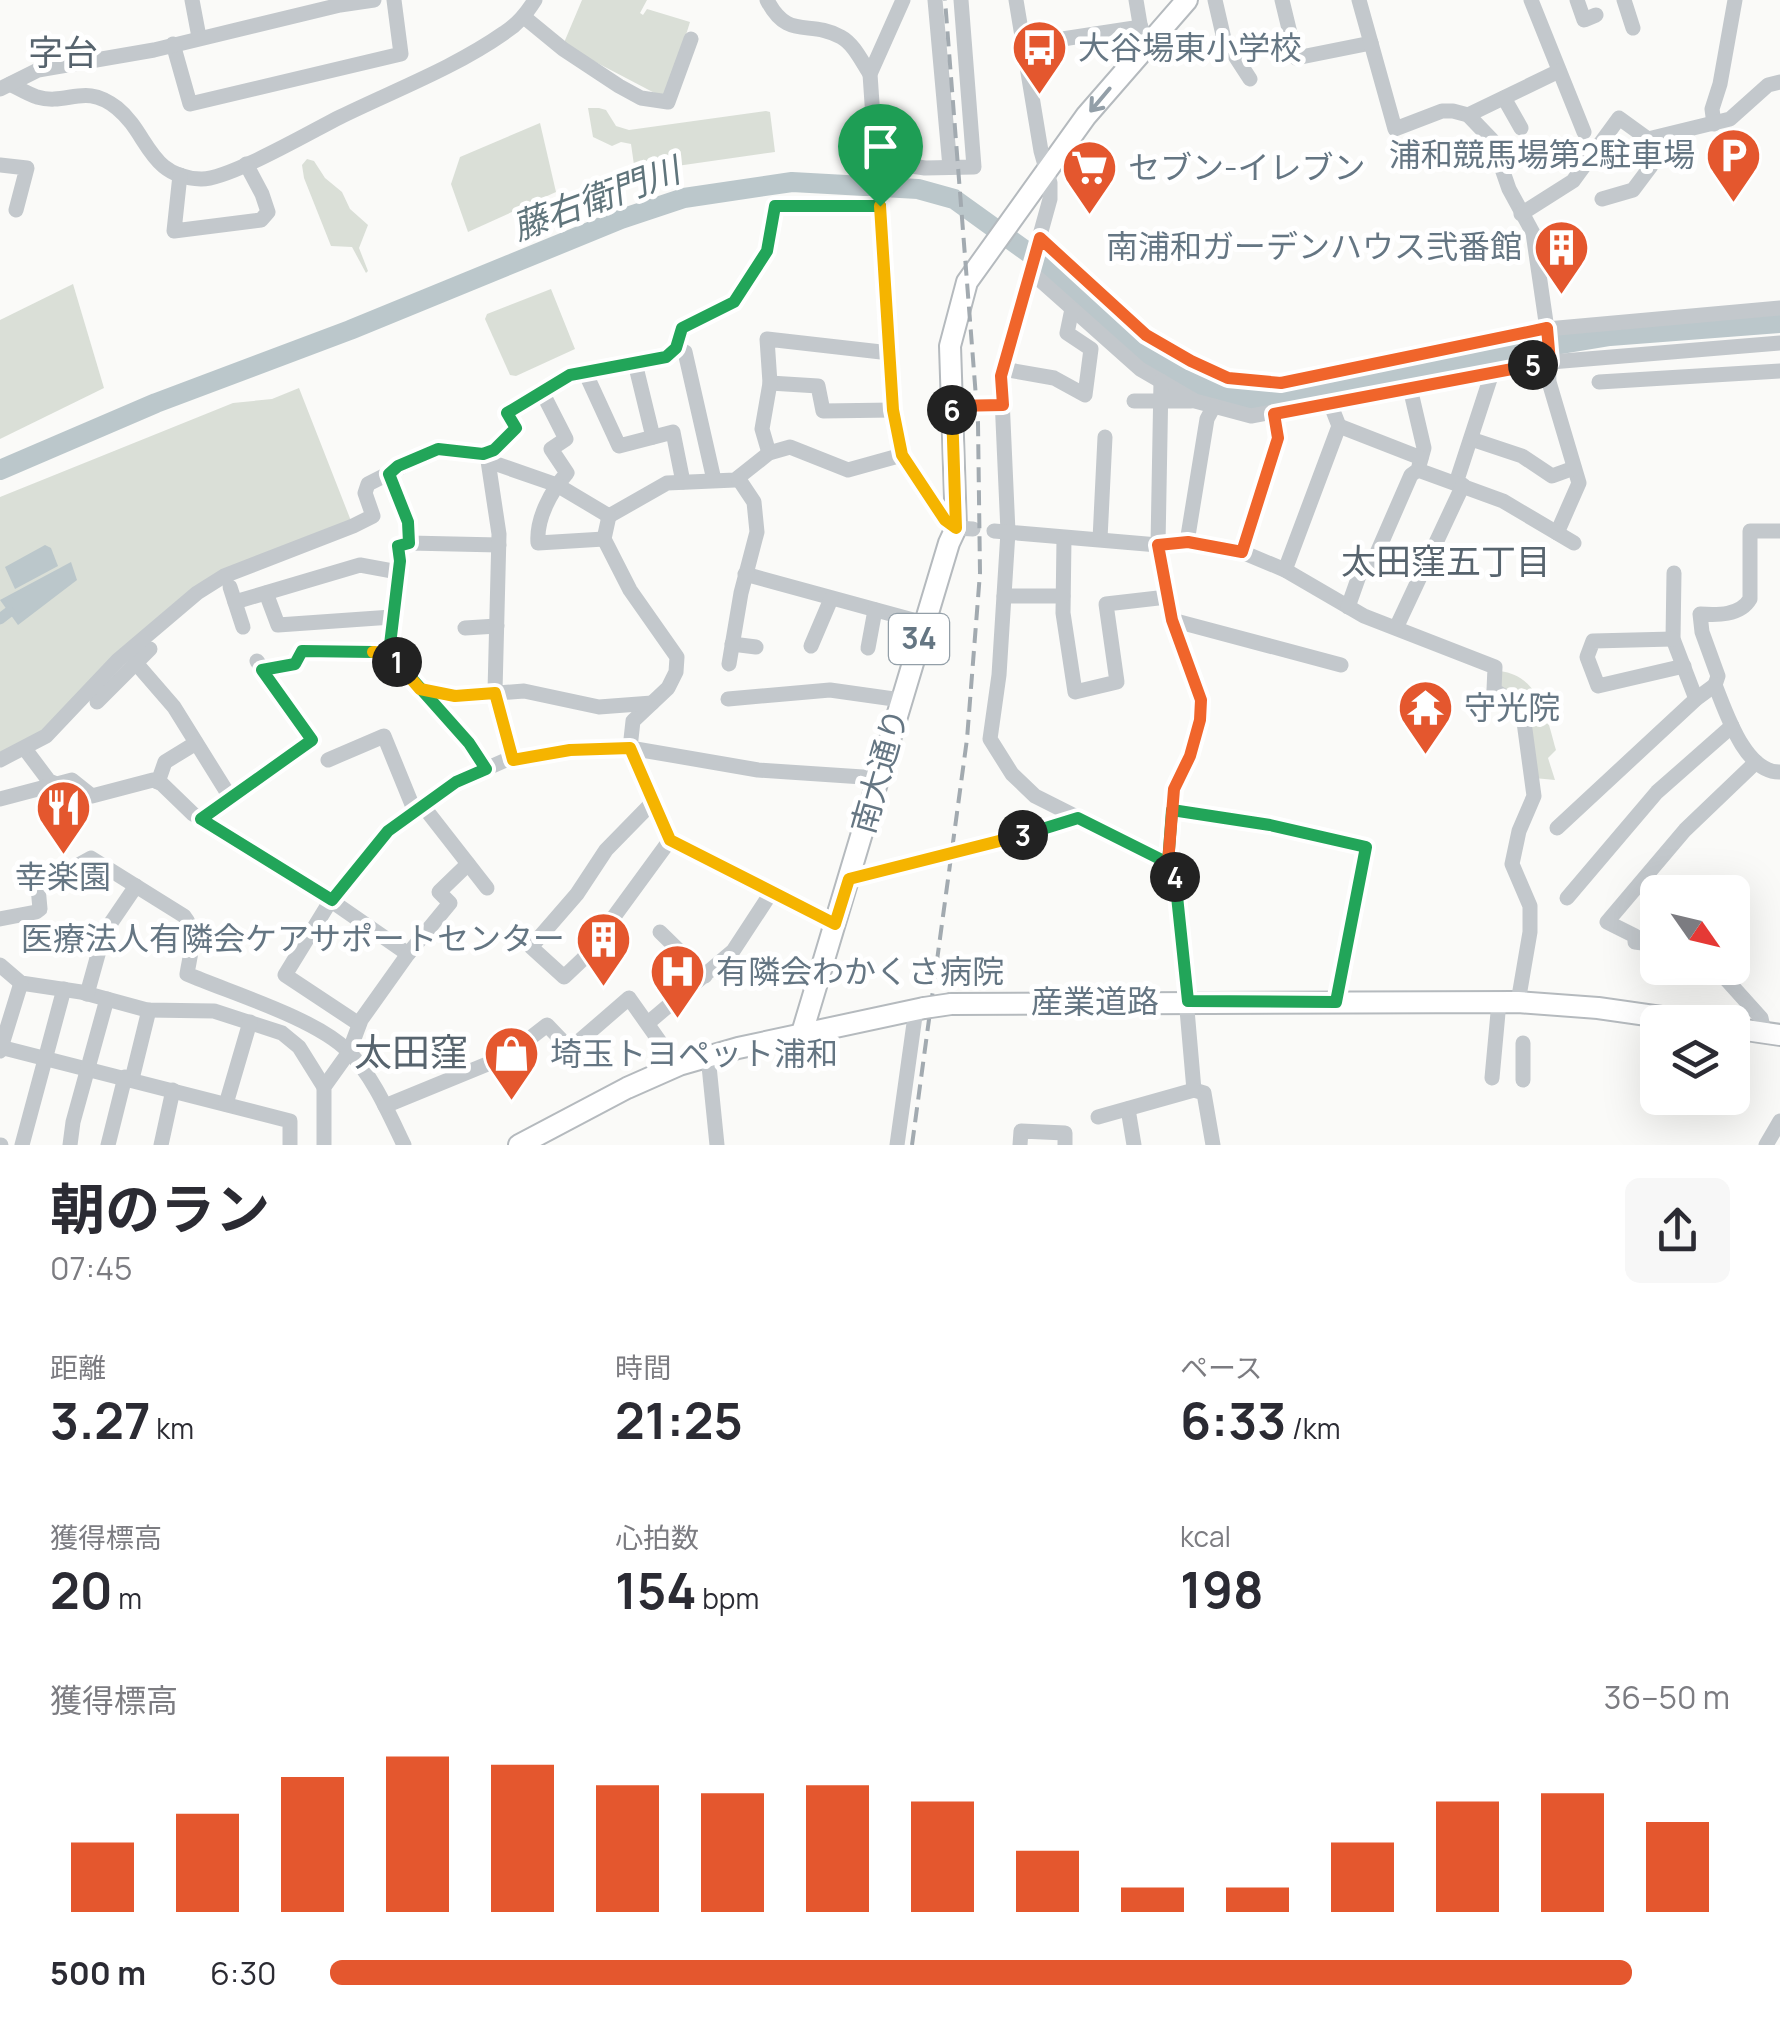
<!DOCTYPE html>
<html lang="ja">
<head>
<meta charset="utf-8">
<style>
	:root { --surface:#fff; --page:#f7f7f7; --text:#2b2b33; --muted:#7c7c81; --accent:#e4572e }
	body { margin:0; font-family:Manrope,"Noto Sans JP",sans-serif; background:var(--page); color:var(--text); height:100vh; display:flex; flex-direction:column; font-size:38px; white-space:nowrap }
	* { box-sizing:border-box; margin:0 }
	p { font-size:32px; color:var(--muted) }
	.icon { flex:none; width:55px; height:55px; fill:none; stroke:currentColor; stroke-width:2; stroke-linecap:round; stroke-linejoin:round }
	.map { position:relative; height:1145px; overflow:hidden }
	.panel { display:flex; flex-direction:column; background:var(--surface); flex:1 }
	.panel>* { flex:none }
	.needle { width:65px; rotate:124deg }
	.buttons { position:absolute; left:1640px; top:875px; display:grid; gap:20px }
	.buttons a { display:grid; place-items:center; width:110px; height:110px; border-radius:15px; background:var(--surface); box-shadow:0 10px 40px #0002; font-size:50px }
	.pin { position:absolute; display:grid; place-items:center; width:85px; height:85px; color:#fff; margin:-102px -42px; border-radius:50% 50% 50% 0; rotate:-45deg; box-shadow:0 0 10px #0007 }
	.pin .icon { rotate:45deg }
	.km { position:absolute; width:50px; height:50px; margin:-25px; border-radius:50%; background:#222; color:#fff; font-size:28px; line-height:50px; text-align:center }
	.round { display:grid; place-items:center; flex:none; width:105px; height:105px; border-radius:15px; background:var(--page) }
	.overview { display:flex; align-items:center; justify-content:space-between; height:170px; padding:0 50px }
	h1 { font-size:55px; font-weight:700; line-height:75px }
	.figures { display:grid; grid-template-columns:repeat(3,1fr); gap:15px; height:170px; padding:10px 50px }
	.figures div { display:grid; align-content:center }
	.figures b { font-size:50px; font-weight:700 }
	.figures small { font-size:28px; font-weight:400 }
	.figures p { font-size:28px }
	.chart { height:280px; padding:20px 50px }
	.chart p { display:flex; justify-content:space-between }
	.chart svg { width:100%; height:180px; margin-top:10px; stroke:var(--accent); stroke-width:6 }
	ul { padding:0 50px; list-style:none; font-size:32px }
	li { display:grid; grid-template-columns:160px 120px 1fr; align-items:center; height:75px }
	li i { height:25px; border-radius:12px; background:var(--accent) }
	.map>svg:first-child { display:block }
</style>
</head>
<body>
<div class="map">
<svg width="1780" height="1145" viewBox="0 0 1780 1145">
	<rect width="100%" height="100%" fill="#fafaf8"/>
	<g fill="#dadfd7">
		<polygon points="582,0 647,0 640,13 643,15 647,9 690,22 666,99 563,45"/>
		<polygon points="599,108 606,110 616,126 629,130 766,111 770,112 775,152 635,172 631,144 621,142 612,146 593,137 588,108"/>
		<polygon points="540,123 556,192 468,232 451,184 460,157"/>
		<polygon points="307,159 314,161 325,178 342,192 350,209 368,225 359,248 368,271 366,273 352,247 331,246 304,178 302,165"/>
		<polygon points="73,284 104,388 0,439 0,320"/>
		<polygon points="551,289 575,349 516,376 510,375 485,319 487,314"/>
		<polygon points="299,388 353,526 224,576 25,749 0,764 0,497 233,403 272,399"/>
		<path d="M1500 671C1540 676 1547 718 1556 750L1548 758 1555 780 1534 778 1528 722 1499 687Z"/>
	</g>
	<g fill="#bbc7cb">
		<polygon points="45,545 51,548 58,566 15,589 5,567"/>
		<polygon points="71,562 77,580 18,625 0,600"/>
	</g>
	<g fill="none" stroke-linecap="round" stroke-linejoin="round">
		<polyline stroke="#bbc7cb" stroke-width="11" points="0,619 9,612"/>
		<polyline stroke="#bbc7cb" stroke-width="20" points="0,470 156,403 350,330 621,219 684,198 792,182 918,189 954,199 1051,269 1148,355 1197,385 1250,400 1293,397 1350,387 1483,357 1610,336 1780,323"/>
		<defs>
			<g id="major">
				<polyline points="951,1004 1518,1002 1598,1008 1696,1022"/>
				<polyline points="1732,1028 1780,1035"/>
				<polyline points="802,1033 949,543 956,528 950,346 967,282 1086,116 1187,0"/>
				<polyline points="519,1145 627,1088 679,1065 738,1048 924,1008"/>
			</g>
		</defs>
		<use href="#major" stroke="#b5babe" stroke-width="24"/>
		<g stroke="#c3c8cc" stroke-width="15">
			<polyline points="192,0 199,37"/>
			<path d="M767 0C788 41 809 19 841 37 854 44 862 62 870 74"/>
			<polyline points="903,0 870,74 893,410 902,455 945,520 956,528 973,529"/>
			<polyline points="935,0 950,167"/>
			<polyline points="1016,0 1041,151 1050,183 1050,199 1001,376 1008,532 999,675 990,739 1012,774 1035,796 1168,863 1175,872 1194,1090 1204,1093 1213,1145"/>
			<polyline points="1136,0 1142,36"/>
			<polyline points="1215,0 1224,39 1250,79"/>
			<polyline points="1282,0 1296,58 1371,43"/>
			<polyline points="1359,0 1395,129 1442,111 1453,111 1468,115 1492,140 1509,189 1533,233 1547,329 1549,382 1579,483 1557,533"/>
			<polyline points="1531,0 1584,132"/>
			<polyline points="1577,0 1584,20 1596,15"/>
			<polyline points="1624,0 1633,28"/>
			<polyline points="524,17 563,49 619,86 641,98 668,102 691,39"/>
			<polyline points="173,44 190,104 401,54 394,0"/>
			<polyline points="1023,45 1141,27"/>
			<path d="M10 84C18 88 28 94 37 97 68 106 84 82 117 108 149 134 148 177 201 179 228 180 312 131 340 117 395 90 454 68 504 33 518 24 526 14 535 0"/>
			<polyline points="0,89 38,70 154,50 340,5 374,0"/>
			<polyline points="1504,98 1521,128"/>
			<polyline points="1468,115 1559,71"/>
			<polyline points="1714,124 1712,109 1720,84 1735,0"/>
			<polyline points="1648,139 1730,119 1768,85 1780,82"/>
			<polyline points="877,161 925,168 974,167 961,0"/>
			<polyline points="0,165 27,168 16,210"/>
			<polyline points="180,175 174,231 261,220 268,212 262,194 246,164"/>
			<polyline points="1521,214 1573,181 1619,118 1648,139 1651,166 1633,190 1602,199"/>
			<polyline points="1040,238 1146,335 1191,361 1228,378 1281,383 1547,329 1780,308"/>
			<polyline points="1031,272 1140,369 1195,401 1251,416 1551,362 1780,343"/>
			<polyline points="675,348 685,352 714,480"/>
			<polyline points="635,363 653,437"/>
			<polyline points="1003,369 1054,378 1085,395 1091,349 1067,333 1072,309"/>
			<polyline points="585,372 619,446 673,432 683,482"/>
			<polyline points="1161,381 1158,545 1172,620 1201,699 1200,720 1190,756 1174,789 1168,863"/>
			<polyline points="1599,382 1780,371"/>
			<polyline points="770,383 818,386 823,411 893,410"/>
			<polyline points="1410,388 1424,448 1419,466"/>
			<path d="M541 390 566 439 551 449 567 473C551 491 536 519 538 543L604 539"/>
			<polyline points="1134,401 1191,401"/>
			<polyline points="952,405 1003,405"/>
			<polyline points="1339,426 1421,458"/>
			<polyline points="1471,439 1522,456 1552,476 1574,468"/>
			<polyline points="769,453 762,429 770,383 767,339 890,353"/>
			<polyline points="488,461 557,485 609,516 667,483 735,480 769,453 790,447 848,470 902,455"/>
			<polyline points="389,474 408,522 409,543"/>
			<polyline points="1456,483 1492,373"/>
			<polyline points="609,516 604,539 630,590 677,657 676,672 668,688 633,721 630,748 670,840 835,924"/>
			<polyline points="994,531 1158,545 1187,542 1242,552 1285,570 1364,616 1495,667 1494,690 1516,704 1524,722 1534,796 1519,831 1512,864 1530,906 1530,932 1518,1002"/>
			<path d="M1780 531H1750V599C1740 616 1717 615 1700 614L1702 632 1718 676 1715 685C1726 712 1745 773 1780 772"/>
			<polyline points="1064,538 1063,613 1075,692 1117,682 1106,604 1167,597"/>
			<polyline points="1100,539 1105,437"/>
			<polyline points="1187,542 1207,419 1214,406"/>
			<polyline points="1242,552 1278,439 1274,413"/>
			<polyline points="1285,570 1339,426 1330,403"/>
			<polyline points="1674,573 1673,639 1696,699"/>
			<polyline points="745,574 924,623"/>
			<polyline points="230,587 243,627"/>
			<polyline points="266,593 278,625 392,617"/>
			<polyline points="1004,596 1063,596"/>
			<polyline points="235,602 360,565 398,572"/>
			<polyline points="1348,607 1360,573 1370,569 1411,475 1418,470 1503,501 1574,543"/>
			<polyline points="1172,620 1341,665"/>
			<polyline points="465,628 497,626"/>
			<polyline points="1396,628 1463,485"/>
			<polyline points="1673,639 1593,641 1587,657 1598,686 1684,666"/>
			<polyline points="732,644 756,647"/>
			<polyline points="811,646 831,599"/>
			<polyline points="868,648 875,610"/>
			<polyline points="389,653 400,561 399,546 409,543 499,545"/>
			<polyline points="135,662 174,707 230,797"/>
			<polyline points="729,664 741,593 757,532 754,502 738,478"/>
			<polyline points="262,670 295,663 301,651 389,653 469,743 486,769"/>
			<polyline points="419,689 455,696 524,691 599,707 652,703"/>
			<polyline points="728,699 830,690 901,700"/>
			<polyline points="97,702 150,649"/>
			<polyline points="25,749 49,781 54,783"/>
			<polyline points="0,760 46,736 118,660 197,593 224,576 353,526 373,516 365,493 368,484 437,449 483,454"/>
			<polyline points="328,760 384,736 415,812"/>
			<polyline points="513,760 495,691 499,534 488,461 483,454 494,450 516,428 507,413 570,375 665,357 675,348 682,328 734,302 767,251 775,206 880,206"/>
			<polyline points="158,782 165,762 196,743"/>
			<polyline points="0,799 72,780 92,796 153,780 162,784 193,814 281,866 408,954"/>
			<polyline points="652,803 606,850 577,894 531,947 564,977 583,959 670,840"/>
			<polyline points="423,806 487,888"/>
			<polyline points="1173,810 1271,825 1366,847 1336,1002"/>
			<polyline points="201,819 311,741 257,661"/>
			<polyline points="1557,828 1696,699 1715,685"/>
			<polyline points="969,849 1078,818"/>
			<polyline points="849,879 942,855"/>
			<polyline points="1567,898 1657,792 1732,726"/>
			<path d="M0 919 36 912 40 909 38 887 91 858 184 916C198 933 190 954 187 974 231 993 315 1018 348 1051 373 1076 389 1114 404 1145"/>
			<polyline points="660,932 705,976"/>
			<polyline points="1658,945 1635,942 1635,936 1607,922 1685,830 1756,762"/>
			<polyline points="0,965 21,983 81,992 147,1010 214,1011 282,1033 299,1047 324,1087"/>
			<polyline points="1716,968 1761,1018 1764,1032"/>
			<polyline points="87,994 104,933 136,886"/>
			<polyline points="648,1023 733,951 771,893"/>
			<polyline points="359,1024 285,975 331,900 388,831 456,782 506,760 571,750 630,748 758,770 878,778"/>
			<polyline points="1523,1043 1523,1080"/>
			<polyline points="0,1047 290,1121 290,1145"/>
			<polyline points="0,1051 21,983"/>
			<polyline points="708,1056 717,1145"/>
			<polyline points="1492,1078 1499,1002"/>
			<polyline points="132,1079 149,1010"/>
			<polyline points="226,1104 250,1022"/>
			<polyline points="385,1106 507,1056 547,1025 570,1049 629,998 677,1066"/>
			<polyline points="1128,1109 1134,1145"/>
			<polyline points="1098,1117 1194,1090"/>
			<polyline points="0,1145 1,1145"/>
			<polyline points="22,1145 64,989"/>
			<polyline points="70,1145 73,1122 107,999"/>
			<polyline points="108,1145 125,1077"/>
			<polyline points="161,1145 173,1090"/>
			<polyline points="324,1145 324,1087 349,1052 361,1020 408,954 450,903 439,892 468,864"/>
			<polyline points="897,1145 916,1009"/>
			<polyline points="1020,1145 1021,1131 1065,1133 1065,1145"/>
			<polyline points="1766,1145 1780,1121"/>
		</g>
		<use href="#major" stroke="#fff" stroke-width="20"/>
		<polyline stroke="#a2aab0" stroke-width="4" stroke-dasharray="15 8" stroke-linecap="butt" points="912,1145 967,739 980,573 978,423 945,0"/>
		<defs>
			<polyline id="major-bridge" points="924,1008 951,1004"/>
		</defs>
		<use href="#major-bridge" stroke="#b5babe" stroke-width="24" stroke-linecap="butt"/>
		<polyline stroke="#c3c8cc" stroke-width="15" points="942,855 969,849"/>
		<use href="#major-bridge" stroke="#fff" stroke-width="20"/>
	</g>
	<defs><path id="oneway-shaft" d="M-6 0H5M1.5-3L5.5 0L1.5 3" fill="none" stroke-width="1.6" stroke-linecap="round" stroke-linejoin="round" transform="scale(2.5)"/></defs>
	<use stroke="#939fa8" href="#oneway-shaft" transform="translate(1100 100) rotate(130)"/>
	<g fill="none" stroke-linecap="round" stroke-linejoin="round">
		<defs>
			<polyline id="split-1" points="397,662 389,653 400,561 398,546 409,543 408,522 389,474 398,466 438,449 483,454 494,450 516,428 507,413 570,375 666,357 676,348 682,328 734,302 767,251 775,206 880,206"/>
			<polyline id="split-2" points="373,652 302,651 295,664 262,670 312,740 201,819 332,900 388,831 456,782 486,769 469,743 397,662"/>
			<polyline id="split-3" points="373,652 389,653 420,689 455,696 495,693 513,760 570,750 630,748 670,840 835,924 849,879 1023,835"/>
			<polyline id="split-4" points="1023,835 1078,818 1168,863 1172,810 1270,825 1366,847 1336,1002 1188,1001 1175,877"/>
			<polyline id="split-5" points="1175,877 1168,863 1174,789 1190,756 1200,720 1201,700 1172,620 1158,545 1188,542 1242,552 1278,438 1274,414 1533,365"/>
			<polyline id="split-6" points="952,410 952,406 1003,405 1001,376 1040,238 1146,335 1191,361 1228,378 1281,383 1547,328 1550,362 1533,365"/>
			<polyline id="split-7" points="880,206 893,410 902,455 945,520 956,528 952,410"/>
		</defs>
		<use href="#split-1" stroke="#fff" stroke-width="20"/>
		<use href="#split-2" stroke="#fff" stroke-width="20"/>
		<use href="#split-3" stroke="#fff" stroke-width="20"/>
		<use href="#split-4" stroke="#fff" stroke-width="20"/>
		<use href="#split-5" stroke="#fff" stroke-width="20"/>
		<use href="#split-6" stroke="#fff" stroke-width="20"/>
		<use href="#split-7" stroke="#fff" stroke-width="20"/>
		<use href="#split-1" stroke="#22a559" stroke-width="12"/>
		<use href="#split-2" stroke="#22a559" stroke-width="12"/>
		<use href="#split-3" stroke="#f5b400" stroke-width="12"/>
		<use href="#split-4" stroke="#22a559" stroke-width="12"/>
		<use href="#split-5" stroke="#f0652b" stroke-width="12"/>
		<use href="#split-6" stroke="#f0652b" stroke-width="12"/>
		<use href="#split-7" stroke="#f5b400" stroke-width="12"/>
	</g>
	<defs>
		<symbol id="bus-pin" viewBox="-11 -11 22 30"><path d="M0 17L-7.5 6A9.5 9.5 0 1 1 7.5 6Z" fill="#e4572e" stroke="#fff"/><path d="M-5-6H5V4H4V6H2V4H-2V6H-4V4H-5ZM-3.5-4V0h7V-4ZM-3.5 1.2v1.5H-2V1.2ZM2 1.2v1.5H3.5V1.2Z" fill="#fff"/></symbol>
		<symbol id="parking-pin" viewBox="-11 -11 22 30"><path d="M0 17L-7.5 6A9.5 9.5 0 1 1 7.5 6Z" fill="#e4572e" stroke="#fff"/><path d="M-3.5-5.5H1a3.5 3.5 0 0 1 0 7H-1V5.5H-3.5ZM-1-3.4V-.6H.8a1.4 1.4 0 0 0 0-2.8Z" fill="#fff"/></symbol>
		<symbol id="supermarket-pin" viewBox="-11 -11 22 30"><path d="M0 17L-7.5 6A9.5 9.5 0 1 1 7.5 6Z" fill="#e4572e" stroke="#fff"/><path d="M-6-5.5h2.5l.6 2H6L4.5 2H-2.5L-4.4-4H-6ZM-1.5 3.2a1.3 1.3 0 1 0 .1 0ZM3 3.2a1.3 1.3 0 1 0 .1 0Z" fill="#fff"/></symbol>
		<symbol id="building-pin" viewBox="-11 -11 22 30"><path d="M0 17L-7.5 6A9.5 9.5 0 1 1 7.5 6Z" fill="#e4572e" stroke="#fff"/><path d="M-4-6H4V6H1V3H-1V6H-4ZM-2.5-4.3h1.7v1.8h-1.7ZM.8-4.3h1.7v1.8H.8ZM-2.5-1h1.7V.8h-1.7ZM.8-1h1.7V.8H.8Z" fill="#fff"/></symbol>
		<symbol id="temple-pin" viewBox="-11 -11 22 30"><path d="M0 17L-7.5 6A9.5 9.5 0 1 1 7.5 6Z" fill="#e4572e" stroke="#fff"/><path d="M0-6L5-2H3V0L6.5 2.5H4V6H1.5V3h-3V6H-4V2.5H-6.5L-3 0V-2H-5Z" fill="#fff"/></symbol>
		<symbol id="restaurant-pin" viewBox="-11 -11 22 30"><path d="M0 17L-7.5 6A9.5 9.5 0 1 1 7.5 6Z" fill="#e4572e" stroke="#fff"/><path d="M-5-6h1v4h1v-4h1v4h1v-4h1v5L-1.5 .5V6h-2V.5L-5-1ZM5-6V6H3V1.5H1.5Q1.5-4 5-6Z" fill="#fff"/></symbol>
		<symbol id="hospital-pin" viewBox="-11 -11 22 30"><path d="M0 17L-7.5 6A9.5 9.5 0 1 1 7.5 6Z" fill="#e4572e" stroke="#fff"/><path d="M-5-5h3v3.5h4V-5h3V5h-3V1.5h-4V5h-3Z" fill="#fff"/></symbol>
		<symbol id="shop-pin" viewBox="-11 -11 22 30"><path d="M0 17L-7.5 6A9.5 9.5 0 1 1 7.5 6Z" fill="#e4572e" stroke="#fff"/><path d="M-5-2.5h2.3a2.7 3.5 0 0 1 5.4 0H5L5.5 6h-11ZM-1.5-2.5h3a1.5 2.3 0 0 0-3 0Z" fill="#fff"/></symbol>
	</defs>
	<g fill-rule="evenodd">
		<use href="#bus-pin" x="1008" y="16" width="63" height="86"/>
		<use href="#parking-pin" x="1702" y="124" width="63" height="86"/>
		<use href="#supermarket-pin" x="1058" y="136" width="63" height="86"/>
		<use href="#building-pin" x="1530" y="216" width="63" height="86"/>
		<use href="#temple-pin" x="1394" y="676" width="63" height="86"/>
		<use href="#restaurant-pin" x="32" y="776" width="63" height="86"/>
		<use href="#building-pin" x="572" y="908" width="63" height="86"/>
		<use href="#hospital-pin" x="646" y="940" width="63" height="86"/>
		<use href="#shop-pin" x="480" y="1022" width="63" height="86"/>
	</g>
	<g text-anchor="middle" stroke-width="10" stroke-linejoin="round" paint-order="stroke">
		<rect fill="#fff" stroke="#939fa8" stroke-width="2.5" x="889" y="614" width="60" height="50" rx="8"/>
		<g font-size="30" font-weight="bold" fill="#657683">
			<text x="919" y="649">34</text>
		</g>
		<g font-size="32" fill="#657683" stroke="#fff" text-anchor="start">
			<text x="1078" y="59">大谷場東小学校</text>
			<text x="1695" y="166" text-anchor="end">浦和競馬場第2駐車場</text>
			<text x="1128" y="179">セブン-イレブン</text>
			<text x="1522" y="258" text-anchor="end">南浦和ガーデンハウス弐番館</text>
			<text x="1464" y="719">守光院</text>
			<text x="63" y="888" text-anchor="middle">幸楽園</text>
			<text x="565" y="950" text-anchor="end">医療法人有隣会ケアサポートセンター</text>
			<text x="716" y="983">有隣会わかくさ病院</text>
			<text x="550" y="1065">埼玉トヨペット浦和</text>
		</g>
		<g font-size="32" fill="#657683" stroke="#fff">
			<text transform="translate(880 771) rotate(-74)" y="11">南大通り</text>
			<text x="1095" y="1013">産業道路</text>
		</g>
		<g font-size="35" fill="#57646e" stroke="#fff">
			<text x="63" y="65">字台</text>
			<text x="1446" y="574">太田窪五丁目</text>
		</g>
		<g font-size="35" font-style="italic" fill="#60757c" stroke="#fff">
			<text transform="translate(596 199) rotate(-20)" y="12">藤右衛門川</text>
		</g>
		<g font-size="38" fill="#57646e" stroke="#fff">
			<text x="411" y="1066">太田窪</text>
		</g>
	</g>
</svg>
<div class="buttons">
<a><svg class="needle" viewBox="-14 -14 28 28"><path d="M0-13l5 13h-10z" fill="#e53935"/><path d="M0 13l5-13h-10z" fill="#7c7c81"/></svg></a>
<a><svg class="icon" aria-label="layers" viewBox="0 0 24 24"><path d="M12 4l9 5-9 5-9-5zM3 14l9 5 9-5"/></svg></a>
</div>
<div class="pin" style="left:880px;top:206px;background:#1e9e55"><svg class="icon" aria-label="arrive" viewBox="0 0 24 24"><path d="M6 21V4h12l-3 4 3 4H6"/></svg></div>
<b class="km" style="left:397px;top:662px">1</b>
<b class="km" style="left:1023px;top:835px">3</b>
<b class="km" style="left:1175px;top:877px">4</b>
<b class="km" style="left:1533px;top:365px">5</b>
<b class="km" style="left:952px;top:410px">6</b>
</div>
<section class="panel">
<div class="overview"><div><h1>朝のラン</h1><p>07:45</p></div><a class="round"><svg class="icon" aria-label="share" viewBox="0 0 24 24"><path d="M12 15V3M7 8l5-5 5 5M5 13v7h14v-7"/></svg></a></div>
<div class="figures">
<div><p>距離</p><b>3.27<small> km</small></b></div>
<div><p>時間</p><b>21:25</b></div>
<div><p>ペース</p><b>6:33<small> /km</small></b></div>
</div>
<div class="figures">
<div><p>獲得標高</p><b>20<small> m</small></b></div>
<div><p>心拍数</p><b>154<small> bpm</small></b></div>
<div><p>kcal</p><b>198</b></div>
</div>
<div class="chart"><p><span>獲得標高</span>36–50 m</p>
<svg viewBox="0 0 160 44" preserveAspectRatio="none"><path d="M5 44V27M15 44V20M25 44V11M35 44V6M45 44V8M55 44V13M65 44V15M75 44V13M85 44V17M95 44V29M105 44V38M115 44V38M125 44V27M135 44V17M145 44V15M155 44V22"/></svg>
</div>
<ul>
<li><b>500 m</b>6:30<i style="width:93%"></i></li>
</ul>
</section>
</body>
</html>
